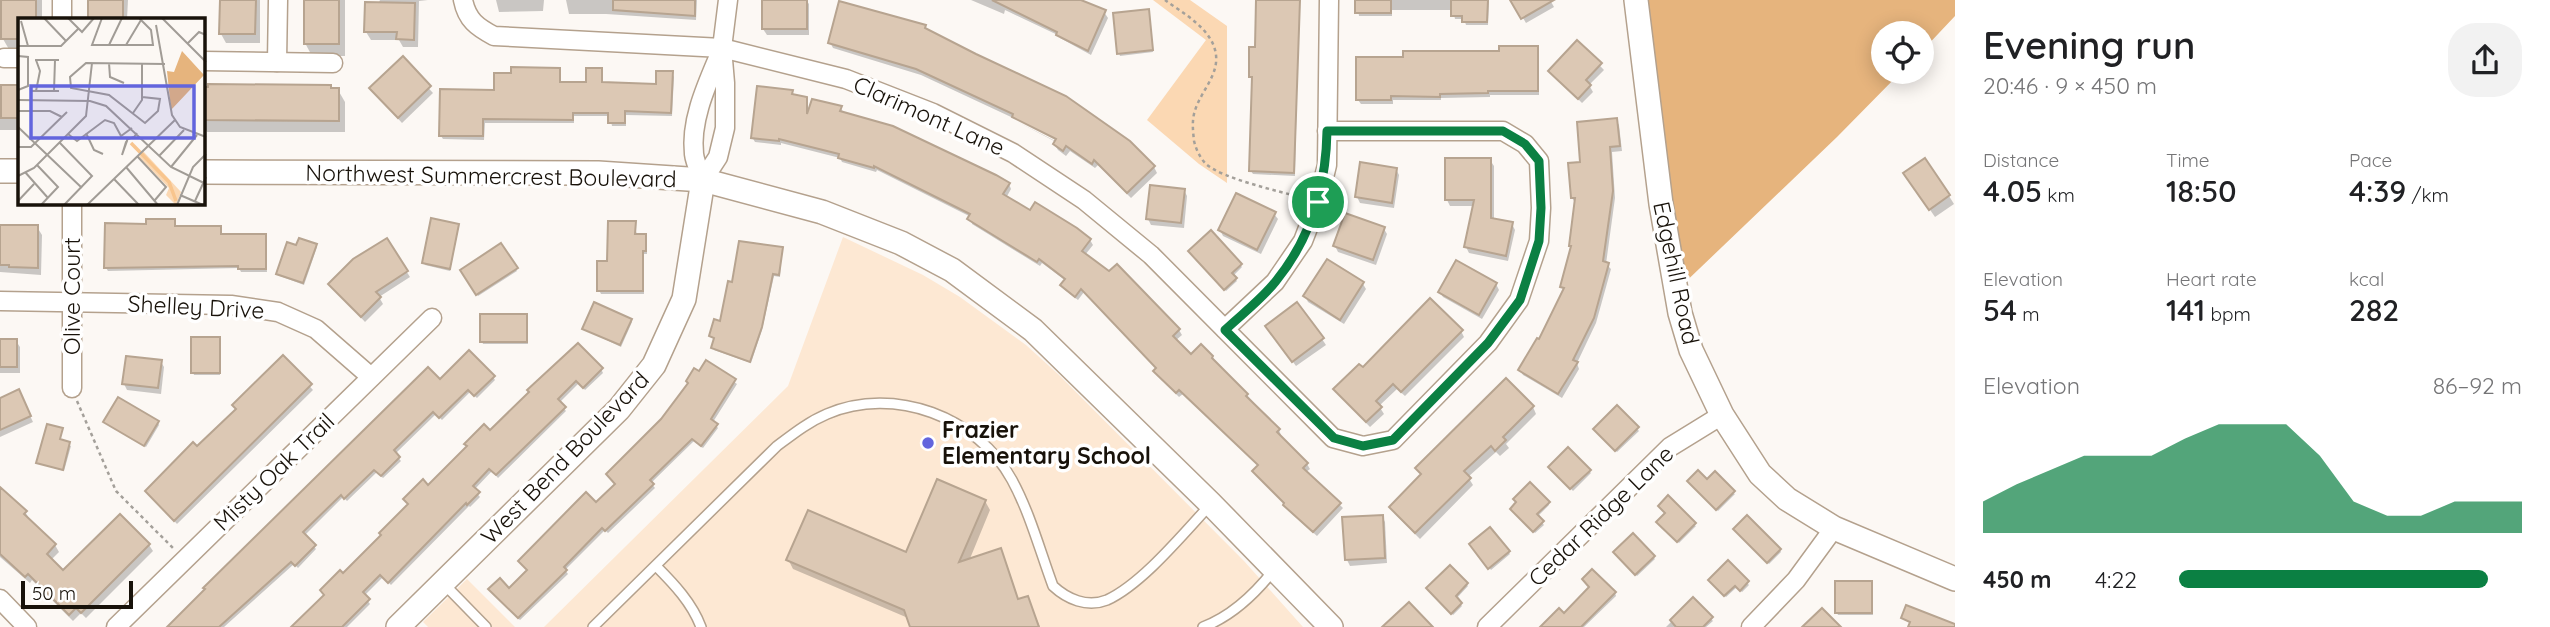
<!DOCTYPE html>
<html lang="en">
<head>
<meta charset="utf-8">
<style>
	:root { --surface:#fff; --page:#f2f2f2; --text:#202124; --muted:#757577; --accent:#0b8043 }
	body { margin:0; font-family:Quicksand,sans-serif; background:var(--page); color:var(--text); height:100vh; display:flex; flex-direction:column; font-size:26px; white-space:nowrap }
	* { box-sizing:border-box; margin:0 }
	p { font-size:23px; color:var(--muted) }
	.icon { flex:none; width:38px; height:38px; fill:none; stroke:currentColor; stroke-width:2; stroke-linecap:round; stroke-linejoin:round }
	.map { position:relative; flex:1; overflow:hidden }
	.drawer { display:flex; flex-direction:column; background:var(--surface); width:595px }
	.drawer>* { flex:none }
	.tools { position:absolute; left:1871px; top:21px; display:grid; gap:14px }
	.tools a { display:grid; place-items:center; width:63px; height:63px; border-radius:50%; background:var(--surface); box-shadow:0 4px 18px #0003; font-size:35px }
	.scale { position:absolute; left:21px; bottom:18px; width:112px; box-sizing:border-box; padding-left:7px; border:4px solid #18120a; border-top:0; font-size:19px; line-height:24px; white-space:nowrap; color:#18120a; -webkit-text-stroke:5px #fff; paint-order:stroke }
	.pin { position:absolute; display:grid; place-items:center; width:60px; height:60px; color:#fff; margin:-30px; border:4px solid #fff; border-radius:50%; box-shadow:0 2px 7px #0007 }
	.round { display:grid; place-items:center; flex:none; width:74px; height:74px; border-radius:28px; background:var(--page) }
	.summary { display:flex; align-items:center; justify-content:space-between; height:119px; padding:0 28px }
	h1 { font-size:38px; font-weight:600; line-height:52px }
	.metrics { display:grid; grid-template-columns:repeat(3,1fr); gap:10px; height:119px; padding:7px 28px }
	.metrics div { display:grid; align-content:center }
	.metrics b { font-size:30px; font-weight:600 }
	.metrics small { font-size:19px; font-weight:400 }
	.metrics p { font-size:19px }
	.chart { height:196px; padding:14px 28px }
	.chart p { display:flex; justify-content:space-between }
	.chart svg { width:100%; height:126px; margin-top:7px; fill:var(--accent); opacity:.7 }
	ul { padding:0 28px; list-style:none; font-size:23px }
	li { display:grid; grid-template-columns:112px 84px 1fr; align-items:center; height:52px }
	li i { height:18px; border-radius:9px; background:var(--accent) }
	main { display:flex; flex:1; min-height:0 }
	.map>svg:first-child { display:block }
</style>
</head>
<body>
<main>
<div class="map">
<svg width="1955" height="627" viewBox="0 0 1955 627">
	<rect width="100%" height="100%" fill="#fcf8f4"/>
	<g fill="#fde8d3">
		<polygon points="843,237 923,275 960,297 1026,345 1059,375 1244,561 1303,627 544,627 788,386"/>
		<polygon points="467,579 515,627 428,627 423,622"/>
	</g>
	<polygon fill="#fbd8b3" points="1153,0 1190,0 1227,26 1227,183 1199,164 1147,120 1206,40"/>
	<polygon fill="#e6b47d" points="1648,0 1955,0 1955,16 1922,51 1922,33 1883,33 1883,72 1901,72 1837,137 1676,291"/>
	<g fill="#0003">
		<polygon points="2,0 42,0 42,19 19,19 19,51 10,51 3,39"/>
		<polygon points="90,0 128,0 127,19 90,19"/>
		<polygon points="222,0 260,0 260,43 226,43 221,34"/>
		<polygon points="306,0 345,0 345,56 312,56 305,43"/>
		<polygon points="380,0 428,0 419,1 418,47 403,47 399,40 371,40 366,32"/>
		<polygon points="496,0 544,0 543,11 499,12"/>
		<polygon points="566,0 697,0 696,20 606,14 569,14"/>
		<polygon points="763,0 806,0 809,4 809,35 767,35 763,29"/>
		<polygon points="971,0 1077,0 1104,12 1108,18 1091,55 1060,38 1064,38 1005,10 1004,14"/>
		<polygon points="1258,0 1299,0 1295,176 1253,174 1251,171 1253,80 1251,77 1257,48"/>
		<polygon points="1357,0 1489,0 1488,25 1466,25 1464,19 1455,19 1453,10 1392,10 1392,16 1359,16"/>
		<polygon points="1512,0 1550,0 1554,7 1526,23"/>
		<polygon points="1149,13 1153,52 1120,56 1119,53"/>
		<polygon points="924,27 926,30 1154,167 1157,173 1131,198 1098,165 1095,168 1070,151 1066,156 1058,150 1055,145 1056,142 1016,121 1063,145 1065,142 921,75 833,48 830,42"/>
		<polygon points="1577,42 1604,70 1589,85 1593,92 1582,103 1550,71"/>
		<polygon points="1537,48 1539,52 1539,95 1490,95 1490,97 1441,98 1441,100 1393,100 1393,104 1361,104 1358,100 1405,59"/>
		<polygon points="402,59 433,93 402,123 371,89"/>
		<polygon points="559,69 561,84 588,84 601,70 603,84 657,86 672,73 674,77 672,116 626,115 626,126 612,126 610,116 574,116 574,123 485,123 484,140 443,139 441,136 495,91"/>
		<polygon points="11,84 19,84 19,130 0,130 0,87 11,87"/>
		<polygon points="203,89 338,90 345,102 345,132 207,132 203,125"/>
		<polygon points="792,92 794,96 805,99 808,104 808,112 841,108 843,112 1009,184 1011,189 1006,198 1090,240 1093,245 1085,255 1179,330 1182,335 1175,341 1191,357 1212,357 1279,430 1281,435 1280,437 1307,464 1310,469 1306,472 1343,508 1317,536 1288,510 1259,466 1183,394 1179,397 1158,376 1158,369 1084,292 1078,300 1065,290 1062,286 1066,281 1042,263 1040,266 972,224 971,217 877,170 876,172 842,162 840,158 781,143 781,145 755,142 752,137"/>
		<polygon points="1616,120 1619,125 1622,151 1612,152 1615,198 1606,264 1611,269 1596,323 1577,363 1579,369 1562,398 1523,375 1520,370 1540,341 1565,292 1562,287 1572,248 1570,245 1576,204 1572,198"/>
		<polygon points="1490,160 1494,166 1494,220 1512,224 1515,230 1508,261 1469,253 1466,247 1475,206 1450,206 1447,200"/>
		<polygon points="1396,169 1399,175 1394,208 1360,203 1357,197"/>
		<polygon points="1911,182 1949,196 1954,204 1935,217"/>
		<polygon points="1184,190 1187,196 1184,228 1151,225 1148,219"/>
		<polygon points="1274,214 1278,219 1261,254 1223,236 1220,230"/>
		<polygon points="174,221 176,227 220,227 222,236 265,236 267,272 241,272 239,268 108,271 106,268 148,225"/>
		<polygon points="634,223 637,235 645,236 647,239 647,254 644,254 644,294 601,294 599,290 609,263"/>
		<polygon points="458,225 450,271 425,265 424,263"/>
		<polygon points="0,226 37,227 42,235 41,275 0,272"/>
		<polygon points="1384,229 1387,234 1376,265 1338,252 1335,246"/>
		<polygon points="1211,232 1242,267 1233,276 1237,281 1226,291 1191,254"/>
		<polygon points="386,240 410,277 379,297 383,304 365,322 330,284"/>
		<polygon points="316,245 317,247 304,285 280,276 278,274 297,247"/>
		<polygon points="501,246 517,271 478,296 462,271"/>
		<polygon points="782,249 780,277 774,276 762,330 751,363 714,350 715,339 711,336 721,323 734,284"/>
		<polygon points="1363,284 1366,289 1344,324 1308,302 1305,296"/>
		<polygon points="1496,284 1499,290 1482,319 1443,297 1440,292"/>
		<polygon points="526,316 528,344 483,344 482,341"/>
		<polygon points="630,320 632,322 621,347 584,329"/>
		<polygon points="1461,331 1464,337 1405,396 1397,389 1379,406 1384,414 1370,427 1339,395 1363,370"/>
		<polygon points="1271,332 1322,339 1326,345 1296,366"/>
		<polygon points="219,339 220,375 194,375 193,372"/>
		<polygon points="0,341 16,341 20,347 20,373 0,373"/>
		<polygon points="283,357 313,390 177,524 147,491 197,449 237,410"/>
		<polygon points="161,362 164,367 161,394 127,390 124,384"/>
		<polygon points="706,362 737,384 713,422 718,428 703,448 694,441 651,483 655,488 608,533 605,530 565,570 568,574 520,620 492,593 509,590 616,484"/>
		<polygon points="601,369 603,373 585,390 579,383 559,403 566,411 498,478 492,471 474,490 480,497 470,507 469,506 391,585 383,577 364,596 370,604 347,627 294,627 428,487 490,432 530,393"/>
		<polygon points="493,377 495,380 477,398 470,392 442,420 436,414 395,454 401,461 383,478 377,472 347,501 343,497 304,536 316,549 298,568 294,564 224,627 170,627 440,381"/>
		<polygon points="21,397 33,422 0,437 0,400"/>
		<polygon points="1533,407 1536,414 1506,444 1509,448 1500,456 1496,452 1468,477 1473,485 1420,539 1395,514 1391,507"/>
		<polygon points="1617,408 1639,431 1617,452 1596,431"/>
		<polygon points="158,423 159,425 146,447 106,424"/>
		<polygon points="62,429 60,441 71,446 64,471 38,463"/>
		<polygon points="1552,469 1589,471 1591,473 1573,491"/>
		<polygon points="1707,481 1735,494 1718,511 1690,484"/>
		<polygon points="0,490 25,512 29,518 27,520 55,545 59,552 51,560 63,572 149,545 153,551 86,618 81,613 73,621 32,580 30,583 0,557"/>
		<polygon points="985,501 990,510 969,561 1000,550 1019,601 1028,598 1040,627 911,627 908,618 793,569 788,559 907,554"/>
		<polygon points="1548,503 1549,505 1537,517 1544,525 1535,533 1513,511"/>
		<polygon points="1667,514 1696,526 1679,543 1660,525"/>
		<polygon points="1382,516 1385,522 1387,563 1350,566 1347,560"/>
		<polygon points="1490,529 1510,554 1491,570 1471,544"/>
		<polygon points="1737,532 1780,550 1781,552 1769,564"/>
		<polygon points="1616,554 1653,557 1655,559 1637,576"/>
		<polygon points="1728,563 1749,585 1742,592 1737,587 1726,597 1711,582"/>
		<polygon points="1450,567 1468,586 1456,599 1462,606 1453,615 1430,591"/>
		<polygon points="1871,583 1873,615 1838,615 1837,613"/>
		<polygon points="1615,593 1616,596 1584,627 1543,627 1564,615"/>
		<polygon points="1693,600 1713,621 1706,627 1666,627"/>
	</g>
	<g fill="#dcc8b4" stroke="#b7a490" stroke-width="2">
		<polygon points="1,0 36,0 36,19 19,19 19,39 1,39"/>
		<rect x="88" y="0" width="35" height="19"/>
		<polygon points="220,0 256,0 255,34 219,34"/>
		<rect x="304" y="0" width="35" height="44"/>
		<polygon points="613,0 695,0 695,16 613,10"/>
		<rect x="762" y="0" width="45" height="29"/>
		<polygon points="992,0 1081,0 1106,10 1088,51 1056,35 1057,32"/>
		<polygon points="1256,0 1300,0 1294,173 1249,171 1252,77 1249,77 1249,47 1255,47"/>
		<rect x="1355" y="0" width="36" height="13"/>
		<polygon points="1451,0 1488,0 1487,22 1462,22 1462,16 1451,16"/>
		<polygon points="1510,0 1554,0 1521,19"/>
		<polygon points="839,1 926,25 925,28 976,54 1066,96 1130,141 1155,166 1127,193 1094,160 1092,164 1066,146 1063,151 1053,144 1056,139 1012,117 1013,114 916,69 828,43"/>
		<polygon points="365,2 415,3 414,40 396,39 397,32 364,32"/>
		<polygon points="1149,9 1153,50 1117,54 1113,13"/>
		<polygon points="1577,40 1602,63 1586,80 1591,85 1578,99 1548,71"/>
		<polygon points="1499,46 1538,46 1538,91 1488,91 1488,93 1440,94 1440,97 1391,96 1391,100 1356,100 1356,57 1403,57 1403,51 1499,51"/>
		<polygon points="403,56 431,86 398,118 369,88"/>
		<polygon points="511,67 560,68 560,82 586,82 586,68 602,68 602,82 656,84 656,71 673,71 671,113 625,111 625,123 608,123 608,113 573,113 573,120 483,119 483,136 439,136 440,89 494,90 494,73 511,73"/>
		<polygon points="208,84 331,85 331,88 339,88 339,121 203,120 203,87 208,87"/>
		<rect x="1" y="85" width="18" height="33"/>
		<polygon points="757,86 793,90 792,94 807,97 807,114 812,99 842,106 840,111 893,126 996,175 1010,183 1003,194 1030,210 1035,202 1077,228 1091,239 1082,251 1109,271 1117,264 1180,329 1173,336 1191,354 1201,344 1213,356 1212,358 1248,394 1246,396 1280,429 1277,432 1308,463 1303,468 1341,503 1313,532 1283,505 1284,503 1252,471 1258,465 1179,390 1176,393 1153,371 1156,368 1081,289 1075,297 1060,285 1065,279 1039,259 1037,262 967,219 970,214 874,166 874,168 838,158 839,154 779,139 779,141 751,138"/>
		<polygon points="1617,118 1620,146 1610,147 1613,191 1603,261 1609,263 1594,318 1573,360 1578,362 1558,394 1518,370 1537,338 1539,339 1564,288 1560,287 1571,246 1569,246 1575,198 1571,198 1568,163 1580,162 1577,122"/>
		<polygon points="1445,158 1491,158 1491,218 1513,222 1506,256 1464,247 1474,200 1445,200"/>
		<polygon points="1925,158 1950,195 1929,210 1903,173"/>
		<polygon points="1360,162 1397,168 1392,203 1355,197"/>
		<polygon points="1150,185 1185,189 1181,223 1146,219"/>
		<polygon points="1236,193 1276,212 1257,250 1218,230"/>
		<polygon points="1345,213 1385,227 1373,260 1333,246"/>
		<polygon points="431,218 459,224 450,269 422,263"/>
		<polygon points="146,219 175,219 175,226 221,226 221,234 266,234 266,269 238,269 238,266 104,268 105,223 146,224"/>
		<polygon points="608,221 636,221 635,234 646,234 646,251 643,251 643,291 597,291 597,261 607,261"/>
		<polygon points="0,225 38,225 38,268 9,267 9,265 0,265"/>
		<polygon points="1211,230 1242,264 1232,273 1237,278 1224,290 1188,251"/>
		<polygon points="299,238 317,244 303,283 276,274 287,242 296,245"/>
		<polygon points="387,238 408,271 376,292 381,297 361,317 328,284 353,259"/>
		<polygon points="739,241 783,247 779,275 773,274 762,327 750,362 711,348 714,338 709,336 714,319 720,321 728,281 732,282"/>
		<polygon points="501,243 518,268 476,295 460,270"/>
		<polygon points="1327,259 1364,282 1340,320 1303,296"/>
		<polygon points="1456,260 1497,283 1479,315 1438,292"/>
		<polygon points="1430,298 1463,330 1401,392 1393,384 1376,401 1382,407 1366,422 1333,389 1359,364 1363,367"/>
		<polygon points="594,302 632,319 620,345 582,329"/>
		<polygon points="1297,302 1324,338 1292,362 1265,326"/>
		<rect x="480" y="314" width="47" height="28"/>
		<rect x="191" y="337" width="29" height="36"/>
		<rect x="0" y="339" width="17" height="28"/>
		<polygon points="578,343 603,368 583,388 576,381 558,399 566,407 496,475 489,469 473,486 480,492 467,505 466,503 388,583 380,575 363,592 370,599 342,627 291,627 324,595 320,590 340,570 343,573 381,535 379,533 408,504 403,499 423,479 428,485 467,446 464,444 484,424 490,430 529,392 527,390"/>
		<polygon points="469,350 495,376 474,396 468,390 439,418 433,412 394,450 400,457 381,476 374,470 344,499 341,495 303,532 316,545 295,566 291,562 219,627 167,627 205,589 203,588 428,367 440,379"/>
		<polygon points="283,355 312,384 174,521 145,491 193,442 197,446 236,409 232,405"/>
		<polygon points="126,356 162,360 158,388 122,384"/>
		<polygon points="706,360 736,379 711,419 718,424 701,446 692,439 650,480 654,484 605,531 602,528 564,567 567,570 518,618 488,589 500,578 509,588 527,570 518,561 576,502 586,492 596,502 615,484 606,474 661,419 688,383 686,381 694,368 699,371"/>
		<polygon points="1506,378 1534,406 1503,437 1506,440 1495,451 1491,446 1464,471 1471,478 1415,533 1389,507 1421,474 1415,468"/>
		<polygon points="19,389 31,416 0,430 0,398"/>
		<polygon points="118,397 159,421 144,446 103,422"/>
		<polygon points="1617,405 1639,427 1615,451 1593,429"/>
		<polygon points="47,424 63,428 60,439 70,442 63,470 36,463"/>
		<polygon points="1568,447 1591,470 1570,489 1548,467"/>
		<polygon points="1698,470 1707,479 1715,471 1735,491 1716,510 1687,481"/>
		<polygon points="937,479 986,500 959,562 1001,548 1018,599 1028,596 1039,627 910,627 904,610 786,560 808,510 906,552"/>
		<polygon points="1530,482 1550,502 1537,514 1544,521 1533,532 1510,509 1516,502 1513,499"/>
		<polygon points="0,487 27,511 24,514 56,544 47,554 63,570 120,514 150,544 81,613 76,608 69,615 28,574 25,577 0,554"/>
		<polygon points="1668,495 1696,523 1677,542 1656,522 1665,513 1658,506"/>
		<polygon points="1383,515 1385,558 1345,560 1342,517"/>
		<polygon points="1747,515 1781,549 1767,563 1733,529"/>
		<polygon points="1490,527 1510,551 1488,569 1469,544"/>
		<polygon points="1633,533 1655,556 1635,575 1613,552"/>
		<polygon points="1728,560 1749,581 1740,591 1735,586 1724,596 1708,580"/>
		<polygon points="1450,565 1468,583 1456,596 1462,603 1451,614 1426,588"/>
		<polygon points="1592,569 1616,592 1581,627 1540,627 1559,608 1564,613 1589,587 1582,579"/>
		<rect x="1835" y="581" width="37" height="32"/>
		<polygon points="1693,597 1713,617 1703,627 1676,627 1670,620"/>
		<polygon points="1409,602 1433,627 1382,627"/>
		<polygon points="1906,605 1955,624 1955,627 1908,627 1910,622 1901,618"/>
		<polygon points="1822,608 1841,627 1802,627"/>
	</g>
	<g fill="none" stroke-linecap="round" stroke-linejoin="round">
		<defs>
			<g id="service">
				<path d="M656 566C674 584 692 603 701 627"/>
				<polyline points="444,584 486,627"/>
				<path d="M593 627 777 446C793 434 808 422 827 414 894 385 978 417 1012 480 1030 513 1040 551 1053 586 1067 599 1087 608 1107 600 1142 584 1183 534 1210 505"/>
				<path d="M1203 627C1232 616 1254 595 1273 571"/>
			</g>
			<g id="minor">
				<path d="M463 0C467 20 477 27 494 36L722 48 846 79 933 113 1013 153 1084 200 1151 255 1333 438 1363 446 1393 440 1488 343 1519 300 1539 241 1541 208 1539 161 1525 144 1503 131H1327"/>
				<polyline points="62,19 62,0"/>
				<polyline points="4,58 19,58"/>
				<polyline points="203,61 333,63"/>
				<polyline points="277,62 278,0"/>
				<polyline points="703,180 718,157 725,128 725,83 722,48 728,0"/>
				<path d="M703 180C700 172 695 163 694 154 690 119 708 82 721 51"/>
				<polyline points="72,203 72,388"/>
				<polyline points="0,301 231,305 278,312 316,329 371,377"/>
				<polyline points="1225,329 1275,282 1303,241 1318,202 1327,165 1329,0"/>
				<polyline points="0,599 27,627"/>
				<polyline points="116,627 432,318"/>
				<polyline points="1487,627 1670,447 1722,415"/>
				<polyline points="1751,627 1796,580 1834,528"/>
			</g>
			<g id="tertiary">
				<polyline points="1636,0 1661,204 1680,313 1691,350 1722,415 1760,474 1787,499 1834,528 1955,579"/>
				<polyline points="0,171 19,171"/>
				<polyline points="203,172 598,173 703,180 822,212 901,243 952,270 1033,330 1211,504 1331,627"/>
				<polyline points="398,627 619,409 654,365 684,299 703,180"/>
			</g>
		</defs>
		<use href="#service" stroke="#b4a18d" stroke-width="12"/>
		<use href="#minor" stroke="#b4a18d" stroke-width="21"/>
		<use href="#tertiary" stroke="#b4a18d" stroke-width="26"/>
		<g stroke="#a4a09a" stroke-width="2.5" stroke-dasharray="3.5 3.5" stroke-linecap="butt">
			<path d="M1165 0C1181 12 1204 24 1213 44 1225 72 1200 89 1194 114 1192 123 1193 131 1194 141 1196 149 1200 158 1206 164 1223 179 1279 191 1303 198"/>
			<polyline points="77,401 116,491 173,548"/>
		</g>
		<use href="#service" stroke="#fff" stroke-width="9"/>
		<use href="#minor" stroke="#fff" stroke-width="18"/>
		<use href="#tertiary" stroke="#fff" stroke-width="23"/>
	</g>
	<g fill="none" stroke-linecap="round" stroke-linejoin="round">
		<defs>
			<path id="route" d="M1327 131H1503L1525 144 1539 161 1541 208 1539 241 1520 300 1488 343 1393 440 1363 446 1334 438 1225 330C1242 314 1262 299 1276 281 1311 238 1326 186 1327 131Z"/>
		</defs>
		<use href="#route" stroke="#fff" stroke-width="14"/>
		<use href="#route" stroke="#0b8043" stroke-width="9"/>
	</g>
	<circle fill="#6365dd" stroke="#fff" stroke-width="2.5" cx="928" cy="443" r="7"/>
	<g text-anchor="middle" stroke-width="7" stroke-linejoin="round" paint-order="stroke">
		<g font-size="23" fill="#18120a" stroke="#fff">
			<text transform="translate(929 116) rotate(24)" y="8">Clarimont Lane</text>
			<text transform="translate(491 176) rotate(1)" y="8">Northwest Summercrest Boulevard</text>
			<text transform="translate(1676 273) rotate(78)" y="8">Edgehill Road</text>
			<text transform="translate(72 296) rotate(-90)" y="8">Olive Court</text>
			<text transform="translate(196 307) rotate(3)" y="8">Shelley Drive</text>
			<text transform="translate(565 458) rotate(-46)" y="8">West Bend Boulevard</text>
			<text transform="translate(274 472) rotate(-44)" y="8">Misty Oak Trail</text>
			<text transform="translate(1601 516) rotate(-44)" y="8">Cedar Ridge Lane</text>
		</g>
		<g font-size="23" font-weight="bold" fill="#18120a" stroke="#fff" text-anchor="start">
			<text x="942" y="438">Frazier<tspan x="942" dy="26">Elementary School</tspan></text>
		</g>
	</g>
	<g transform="translate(18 18)">
		<rect width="187" height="187" fill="#fcf8f4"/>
		<path d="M125 133 163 174 158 187 148 177 151 170 121 139Z" fill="#fbd8b3"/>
		<path d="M164 33 186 57 153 92 149 53 156 54Z" fill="#e6b47d"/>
		<path fill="none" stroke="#f8c58e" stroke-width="3.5" d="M113 125 151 164 158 183"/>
		<path fill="none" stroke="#a19c96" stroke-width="2" d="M26 0 48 23M50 0 64 14 76 0M84 0 74 27H135L133 12 121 0M144 0 188 44M3 3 10 28M138 7 154 97 162 109 188 119M169 26 181 14 188 17M91 27 104 0M108 27 123 2M0 28H43L60 11M0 38 10 39V68L0 72M17 42H41M91 45 92 59 106 65M13 73H41M18 73 22 53 18 42M36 73 37 42M124 79 142 81 140 93 127 105 91 77 53 70 52 59 68 45 147 46M0 82 72 83 88 88 153 149 188 166M0 93H32L44 99M115 95 124 82V46M0 109 64 170M68 115 76 132 85 136M50 116 59 123 87 102 96 105 103 118 114 110M109 123 104 137 108 124 109 123V122L110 121 116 119 119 115M42 125 74 158 46 187M0 129H13L49 94M119 138 148 169 137 182M141 138 166 112M19 147 40 169 23 187M108 149 140 187M153 149 179 117M7 154 30 180M0 158 16 150 68 98 74 45M96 161 121 187M162 177 185 187M0 183 16 166M177 183 188 159M69 187 157 102M159 187 175 149 188 136"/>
		<path fill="#6365dd" fill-opacity="0.15" stroke="#6365dd" stroke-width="3.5" d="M13 68H176V120H13Z"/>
		<rect width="187" height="187" fill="none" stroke="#18120a" stroke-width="3.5"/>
	</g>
</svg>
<div class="tools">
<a><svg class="icon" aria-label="locate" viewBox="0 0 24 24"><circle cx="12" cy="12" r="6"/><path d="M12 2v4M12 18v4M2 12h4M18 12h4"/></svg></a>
</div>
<div class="scale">50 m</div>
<div class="pin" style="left:1318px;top:202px;background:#1e9e55"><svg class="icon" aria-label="arrive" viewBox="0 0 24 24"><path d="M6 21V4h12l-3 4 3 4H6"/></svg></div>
</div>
<section class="drawer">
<div class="summary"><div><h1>Evening run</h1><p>20:46 · 9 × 450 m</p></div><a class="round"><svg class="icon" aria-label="share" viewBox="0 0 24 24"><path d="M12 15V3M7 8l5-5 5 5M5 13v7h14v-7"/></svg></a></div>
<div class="metrics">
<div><p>Distance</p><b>4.05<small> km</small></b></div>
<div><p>Time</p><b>18:50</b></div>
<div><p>Pace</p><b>4:39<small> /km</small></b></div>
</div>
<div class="metrics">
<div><p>Elevation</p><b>54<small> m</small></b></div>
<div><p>Heart rate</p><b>141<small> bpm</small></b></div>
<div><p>kcal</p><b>282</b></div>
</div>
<div class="chart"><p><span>Elevation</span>86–92 m</p>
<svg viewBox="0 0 160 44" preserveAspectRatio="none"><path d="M0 44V33L10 27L20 22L30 17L40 17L50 17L60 11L70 6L80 6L90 6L100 17L110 33L120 38L130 38L140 33L150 33L160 33V44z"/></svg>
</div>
<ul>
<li><b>450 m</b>4:22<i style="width:90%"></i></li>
</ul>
</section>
</main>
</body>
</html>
